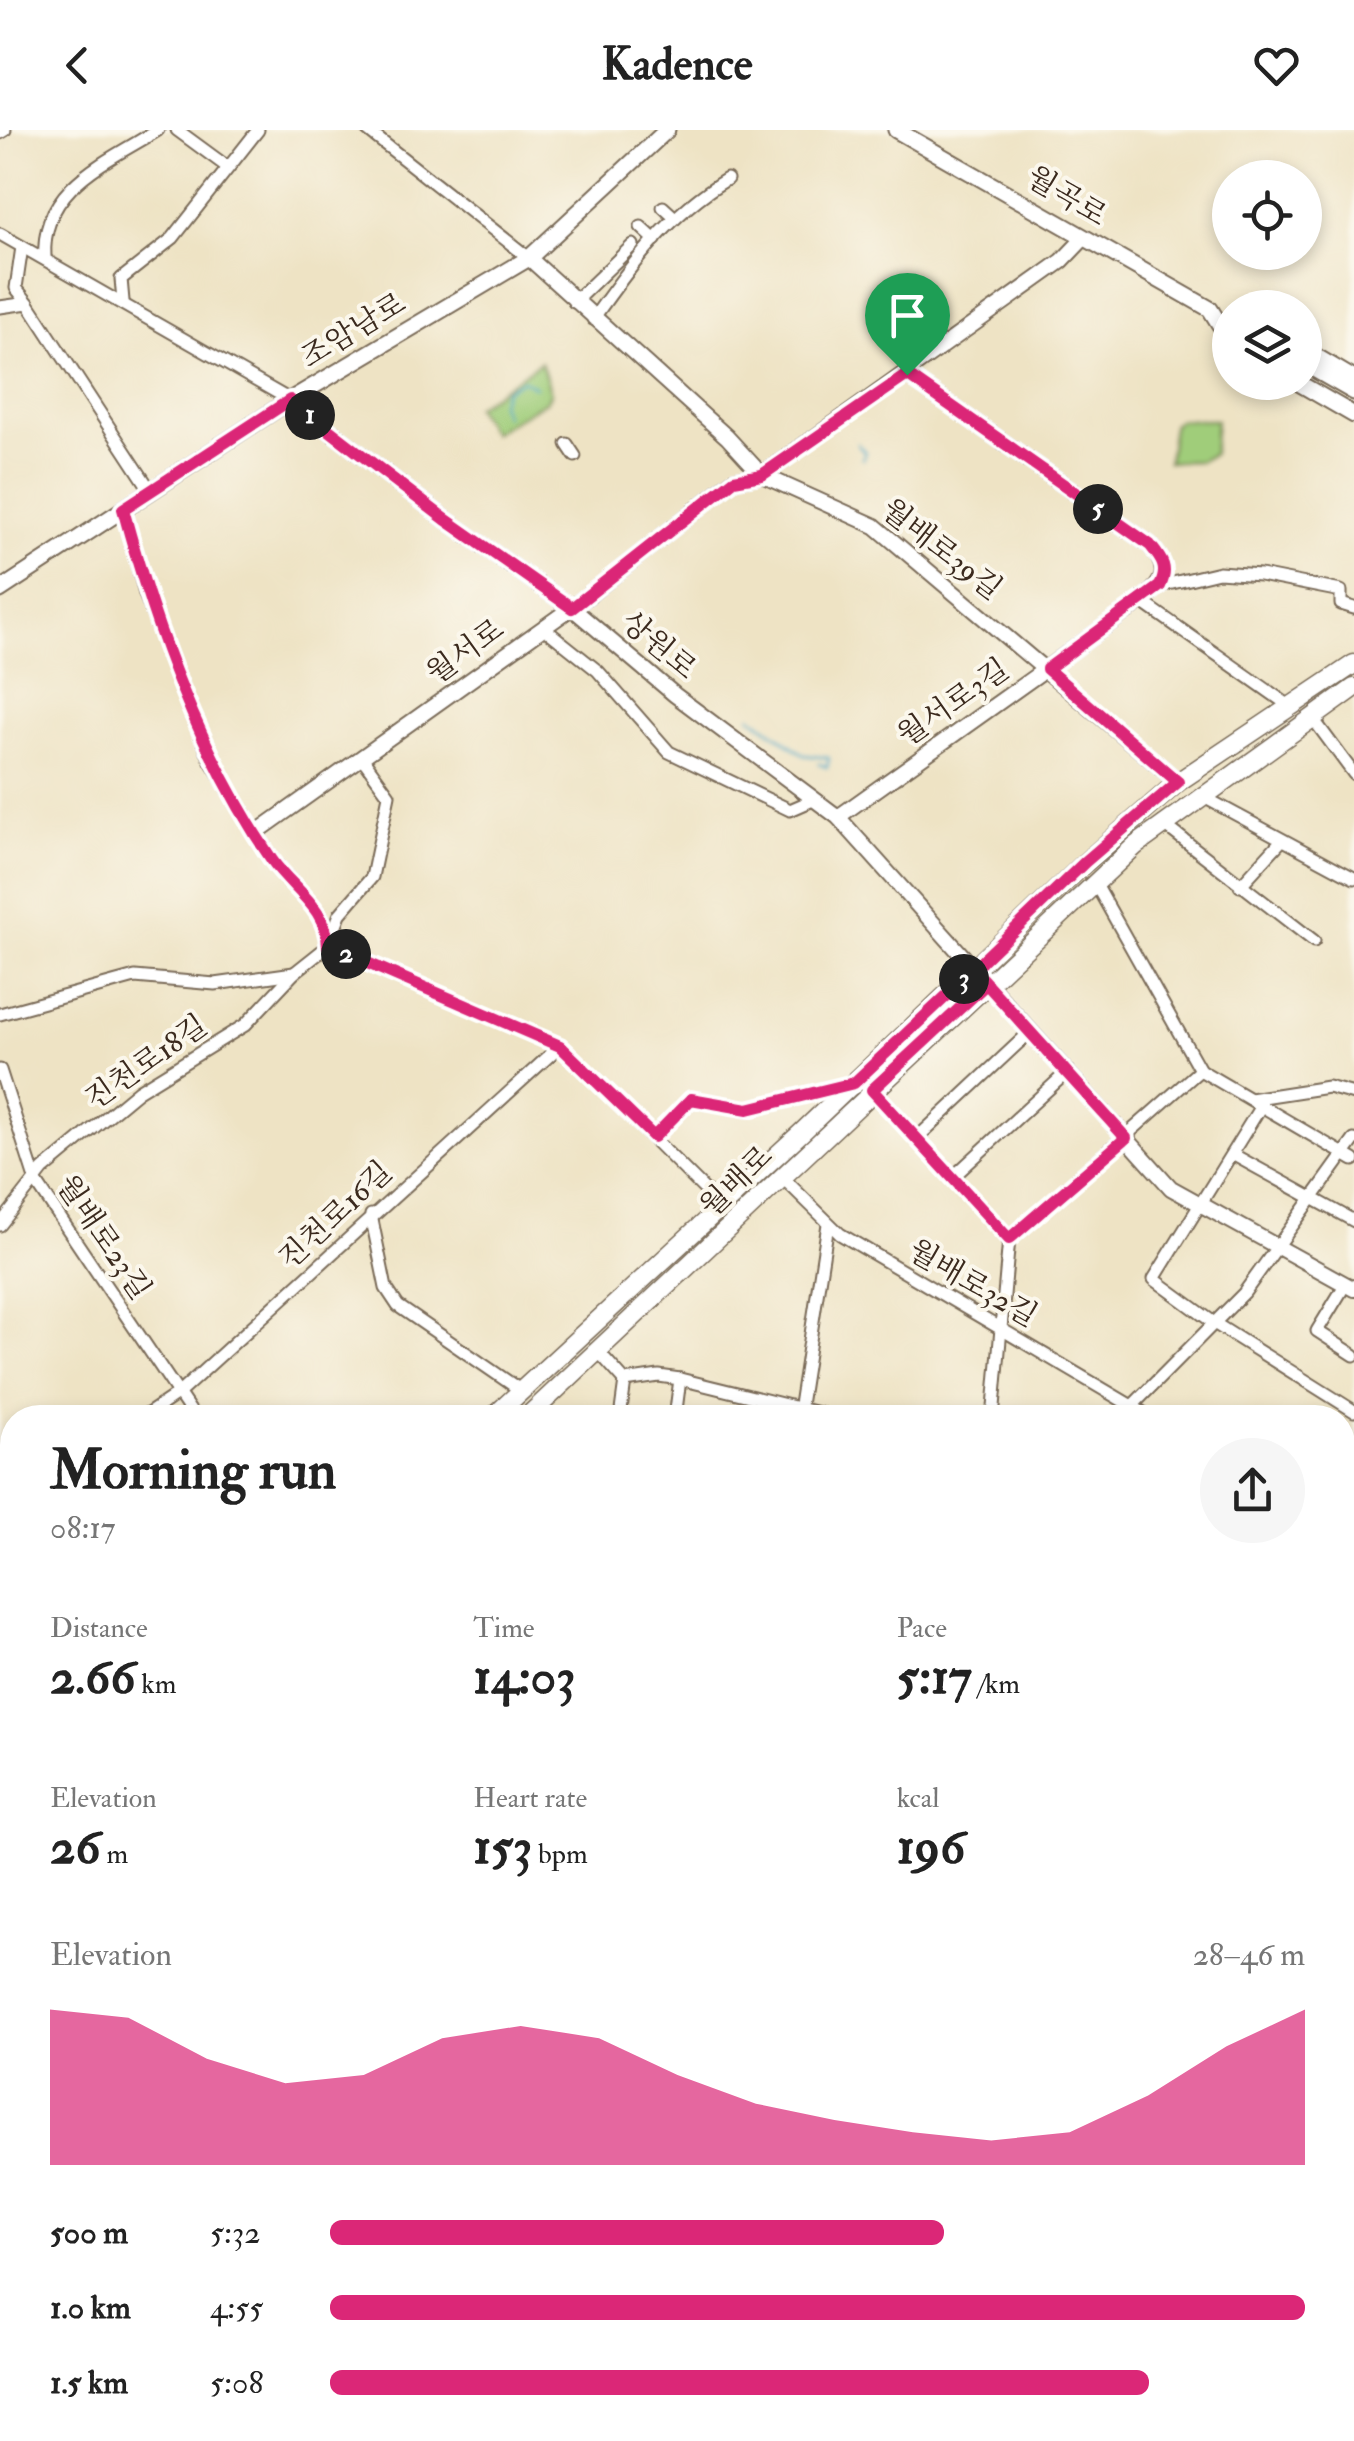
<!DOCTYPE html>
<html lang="en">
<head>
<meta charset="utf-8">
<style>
	:root { --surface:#fff; --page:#f6f6f6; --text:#222; --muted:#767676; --accent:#db2777 }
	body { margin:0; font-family:"IM FELL Double Pica","Noto Serif KR",serif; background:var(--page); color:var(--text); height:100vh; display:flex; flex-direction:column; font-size:38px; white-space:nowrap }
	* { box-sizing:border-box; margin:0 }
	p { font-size:32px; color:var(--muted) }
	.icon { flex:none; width:55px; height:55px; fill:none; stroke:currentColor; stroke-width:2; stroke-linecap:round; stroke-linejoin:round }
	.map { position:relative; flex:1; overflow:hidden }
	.panel { position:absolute; left:0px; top:1275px; width:1355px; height:1038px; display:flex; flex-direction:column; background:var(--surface); border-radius:40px 40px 0 0; box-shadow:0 5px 15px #0003 }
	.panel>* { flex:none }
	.fabs { position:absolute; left:1212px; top:30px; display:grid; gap:20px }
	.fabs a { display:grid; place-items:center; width:110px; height:110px; border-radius:50%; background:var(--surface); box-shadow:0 5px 15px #0003; font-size:50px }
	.pin { position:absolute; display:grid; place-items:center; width:85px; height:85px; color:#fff; margin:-102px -42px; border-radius:50% 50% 50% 0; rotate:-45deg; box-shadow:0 0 10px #0007 }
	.pin .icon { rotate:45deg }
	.km { position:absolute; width:50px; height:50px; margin:-25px; border-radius:50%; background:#222; color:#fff; font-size:28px; line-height:50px; text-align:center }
	.round { display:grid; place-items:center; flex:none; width:105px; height:105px; border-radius:52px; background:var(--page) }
	.summary { display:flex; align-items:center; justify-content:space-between; height:170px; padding:0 50px }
	h1 { font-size:55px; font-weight:700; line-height:75px }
	.stats { display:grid; grid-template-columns:repeat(3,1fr); gap:15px; height:170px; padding:10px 50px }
	.stats div { display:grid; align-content:center }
	.stats b { font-size:50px; font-weight:700 }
	.stats small { font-size:28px; font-weight:400 }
	.stats p { font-size:28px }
	.chart { height:280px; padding:20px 50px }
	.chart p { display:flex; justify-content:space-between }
	.chart svg { width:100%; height:180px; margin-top:10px; fill:var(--accent); opacity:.7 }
	ul { padding:0 50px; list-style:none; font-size:32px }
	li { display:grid; grid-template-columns:160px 120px 1fr; align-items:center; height:75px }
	li i { height:25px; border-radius:12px; background:var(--accent) }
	header { display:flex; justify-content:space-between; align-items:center; height:130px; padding:0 50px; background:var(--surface); font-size:45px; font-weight:700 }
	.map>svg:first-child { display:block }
</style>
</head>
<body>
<header><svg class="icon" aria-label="back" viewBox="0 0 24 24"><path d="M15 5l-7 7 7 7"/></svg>Kadence<svg class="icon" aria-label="heart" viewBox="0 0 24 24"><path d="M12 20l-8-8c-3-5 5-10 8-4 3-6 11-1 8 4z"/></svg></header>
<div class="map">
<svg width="1354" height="2311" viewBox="0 0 1354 2311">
	<rect width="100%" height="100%" fill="#fbf7ec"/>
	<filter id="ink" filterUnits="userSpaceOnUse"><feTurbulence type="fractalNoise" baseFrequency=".01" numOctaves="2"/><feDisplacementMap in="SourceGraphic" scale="20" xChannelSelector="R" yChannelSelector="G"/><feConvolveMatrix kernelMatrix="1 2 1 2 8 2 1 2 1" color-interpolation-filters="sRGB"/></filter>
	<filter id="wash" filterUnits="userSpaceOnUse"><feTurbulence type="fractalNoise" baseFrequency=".0048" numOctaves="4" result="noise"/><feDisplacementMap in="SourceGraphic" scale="40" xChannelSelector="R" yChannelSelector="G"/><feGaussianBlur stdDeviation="2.25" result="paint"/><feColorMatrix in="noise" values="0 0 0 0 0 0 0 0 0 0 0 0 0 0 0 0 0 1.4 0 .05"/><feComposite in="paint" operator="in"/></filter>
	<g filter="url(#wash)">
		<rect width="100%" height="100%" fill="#eee3c4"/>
		<g fill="#a0cd7a" stroke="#6e7c4c" stroke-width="2.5">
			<polygon points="541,232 551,263 546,271 492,303 475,277"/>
			<polygon points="1179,290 1216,290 1213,324 1200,331 1168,332 1173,294"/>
		</g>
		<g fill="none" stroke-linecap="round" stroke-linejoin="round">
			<g stroke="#45a6c5" stroke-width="2.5">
				<polyline points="505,286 500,273 505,260 523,250 536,257"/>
				<polyline points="857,313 865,322 862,329"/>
				<polyline points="751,586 804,625 829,628 827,637 819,634"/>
				<polyline points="1342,2009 1354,2006"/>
				<polyline points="624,2302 627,2300"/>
			</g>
		</g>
	</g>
	<g filter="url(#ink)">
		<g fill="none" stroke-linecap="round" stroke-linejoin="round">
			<defs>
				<g id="minor">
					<polyline points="177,0 226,36"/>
					<polyline points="367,0 529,128"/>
					<polyline points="0,3 5,0"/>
					<polyline points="663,77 675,88"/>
					<polyline points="641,97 655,110"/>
					<polyline points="0,104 290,270"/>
					<polyline points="22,117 16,158 28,173"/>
					<path d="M45 128C40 58 106 32 158 0"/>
					<polyline points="123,171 121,149 173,108 258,0"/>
					<polyline points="574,172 633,115"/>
					<polyline points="0,177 28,173 151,361"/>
					<path d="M593 189C630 136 670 83 727 49"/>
					<polyline points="567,314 575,326"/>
					<polyline points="123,379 145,464 211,631 272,729 328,795 328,816 560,916 721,1076"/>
					<polyline points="1160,456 1219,442 1260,445 1341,461 1341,474 1354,478"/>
					<polyline points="1141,471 1291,577"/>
					<polyline points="544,498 598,541 669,622 790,680 813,670"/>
					<polyline points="1311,586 1354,644"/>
					<polyline points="1200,665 1354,748"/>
					<polyline points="1162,693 1314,811"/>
					<polyline points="1095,753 1200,940 1354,1030"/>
					<polyline points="1240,756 1282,710"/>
					<polyline points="0,884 135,847 215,854 294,843"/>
					<polyline points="0,940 36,1052 195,1288"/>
					<polyline points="872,960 1009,1109 993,1288"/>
					<polyline points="1250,969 1328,957 1354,964"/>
					<polyline points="1261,976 1154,1149 1214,1193 1354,1281"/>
					<polyline points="653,1007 691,969 748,979 849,954"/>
					<polyline points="917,1008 1029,903"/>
					<polyline points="1232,1024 1354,1091"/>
					<polyline points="781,1046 840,1104 1152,1288"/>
					<polyline points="953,1047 1066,943"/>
					<polyline points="371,1085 386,1158 398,1176 523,1262"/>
					<polyline points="0,1095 43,1040 138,961 245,895 294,843 328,816 340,784 372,747 389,665 363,629"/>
					<polyline points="1009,1109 1200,940"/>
					<polyline points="1345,1155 1317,1201 1354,1225"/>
					<polyline points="598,1221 625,1251"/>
					<polyline points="625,1251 659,1246 680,1249 839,1288"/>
					<polyline points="1132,1276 1244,1163 1354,1010"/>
					<polyline points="142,1288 179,1263 560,916"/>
					<polyline points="620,1288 625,1251"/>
					<polyline points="675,1288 680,1249"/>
					<polyline points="798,1288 828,1094"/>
					<polyline points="0,1381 12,1373"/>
					<polyline points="1342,1410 1354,1390"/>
					<polyline points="1342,1548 1354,1547"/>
					<polyline points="1342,1606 1354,1605"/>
					<polyline points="1342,1667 1354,1665"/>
					<polyline points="1342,1737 1354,1736"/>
					<polyline points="1342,1762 1354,1858"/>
					<polyline points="0,1870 12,1860"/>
					<polyline points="1342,1901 1354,1898"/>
					<polyline points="0,1927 12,1942"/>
					<polyline points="1342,1956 1354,1952"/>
					<polyline points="0,2100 12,2096"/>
					<polyline points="0,2281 12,2282"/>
					<polyline points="112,2300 117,2311"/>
					<polyline points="144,2300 164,2311"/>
					<polyline points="306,2300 314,2311"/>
					<polyline points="500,2300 508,2311"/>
					<polyline points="334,2311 354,2300"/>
				</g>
				<g id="tertiary">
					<polyline points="529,128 727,307 762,345 875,396 1178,652"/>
					<polyline points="290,270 445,389 572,478 675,565 838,687 1171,1058 1354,1159"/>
					<path d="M838 687 1141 471C1165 452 1171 440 1150 415L907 245"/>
					<polyline points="257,702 588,466 733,350 762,345 1062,131 1083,109"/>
					<polyline points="1234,2300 1236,2311"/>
				</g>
				<g id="secondary">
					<polyline points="896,0 1210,179 1230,211"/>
					<polyline points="1305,220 1354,249"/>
					<polyline points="1305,234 1354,262"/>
					<polyline points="1297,252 1354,285"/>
					<polyline points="0,460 290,270 529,128 667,0"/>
					<polyline points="1342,1987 1354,1984"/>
					<polyline points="1342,2031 1354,2027"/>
					<polyline points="544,2300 553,2311"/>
					<polyline points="578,2311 590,2300"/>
					<polyline points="649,2311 662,2300"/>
				</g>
				<g id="primary">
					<polyline points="492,1288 801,1003 1085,733 1178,652 1354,534"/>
					<polyline points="526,1288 1135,716 1354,558"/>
					<polyline points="0,1604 12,1598"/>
					<polyline points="0,1625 12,1619"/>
				</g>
			</defs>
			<use href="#minor" stroke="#7a6b58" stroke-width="15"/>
			<use href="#tertiary" stroke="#7a6b58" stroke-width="18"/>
			<use href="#secondary" stroke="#7a6b58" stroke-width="19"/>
			<use href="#primary" stroke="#7a6b58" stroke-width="21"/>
			<use href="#minor" stroke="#fff" stroke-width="11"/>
			<use href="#tertiary" stroke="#fff" stroke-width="14"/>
			<use href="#secondary" stroke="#fff" stroke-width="15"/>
			<use href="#primary" stroke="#fff" stroke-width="18"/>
		</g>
	</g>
	<g fill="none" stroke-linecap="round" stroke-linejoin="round" filter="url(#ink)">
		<defs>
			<path id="route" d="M907 245 762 345 734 350 572 478 445 389 290 270 123 379C156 502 200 624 272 730 293 760 327 777 328 816L560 916 654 1007 691 969 748 979 854 953 974 840 1126 1008 1009 1109 872 960 986 854 974 840 983 830 1085 732 1178 652 1047 539 1160 456C1169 438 1162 430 1150 415L907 245"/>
		</defs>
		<use href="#route" stroke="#fff" stroke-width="20"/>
		<use href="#route" stroke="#db2777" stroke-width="12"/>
	</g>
	<g text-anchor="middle" stroke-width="8" stroke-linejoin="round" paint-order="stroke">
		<g font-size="30" fill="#3b2a1e" stroke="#fbf7ec">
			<text transform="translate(1067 66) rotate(31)" y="10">월곡로</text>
			<text transform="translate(353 200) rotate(-31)" y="10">조암남로</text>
			<text transform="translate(942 419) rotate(38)" y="10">월배로39길</text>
			<text transform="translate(659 515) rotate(40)" y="10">상원로</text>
			<text transform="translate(465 521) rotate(-36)" y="10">월서로</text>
			<text transform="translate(953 572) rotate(-35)" y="10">월서로3길</text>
			<text transform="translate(146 932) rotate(-35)" y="10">진천로18길</text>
			<text transform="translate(736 1051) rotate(-44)" y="10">월배로</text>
			<text transform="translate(335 1085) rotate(-43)" y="10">진천로16길</text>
			<text transform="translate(104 1107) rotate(56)" y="10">월배로23길</text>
			<text transform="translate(973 1153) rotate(30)" y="10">월배로32길</text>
		</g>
	</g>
</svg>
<div class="fabs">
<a><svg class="icon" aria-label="locate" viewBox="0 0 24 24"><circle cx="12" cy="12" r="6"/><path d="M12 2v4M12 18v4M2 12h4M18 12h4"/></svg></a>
<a><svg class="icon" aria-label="layers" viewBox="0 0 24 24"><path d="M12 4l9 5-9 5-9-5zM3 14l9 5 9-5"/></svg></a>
</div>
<div class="pin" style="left:907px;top:245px;background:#1e9e55"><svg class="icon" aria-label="arrive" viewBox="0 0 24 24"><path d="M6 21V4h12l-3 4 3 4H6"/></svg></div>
<b class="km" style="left:310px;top:285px">1</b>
<b class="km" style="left:346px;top:824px">2</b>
<b class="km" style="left:964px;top:849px">3</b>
<b class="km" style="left:1098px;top:379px">5</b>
<section class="panel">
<div class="summary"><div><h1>Morning run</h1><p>08:17</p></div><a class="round"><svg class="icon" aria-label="share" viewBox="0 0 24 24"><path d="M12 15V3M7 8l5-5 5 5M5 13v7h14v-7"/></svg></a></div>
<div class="stats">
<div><p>Distance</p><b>2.66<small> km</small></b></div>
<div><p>Time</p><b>14:03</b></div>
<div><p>Pace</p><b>5:17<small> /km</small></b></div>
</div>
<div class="stats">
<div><p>Elevation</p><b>26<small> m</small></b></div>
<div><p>Heart rate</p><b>153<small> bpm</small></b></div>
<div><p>kcal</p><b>196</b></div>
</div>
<div class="chart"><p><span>Elevation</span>28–46 m</p>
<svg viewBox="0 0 160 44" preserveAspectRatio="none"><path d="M0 44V6L10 8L20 18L30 24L40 22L50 13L60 10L70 13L80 22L90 29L100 33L110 36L120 38L130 36L140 27L150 15L160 6V44z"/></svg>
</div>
<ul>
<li><b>500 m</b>5:32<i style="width:63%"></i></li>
<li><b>1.0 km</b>4:55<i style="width:100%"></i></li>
<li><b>1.5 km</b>5:08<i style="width:84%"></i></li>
</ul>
</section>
</div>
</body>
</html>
